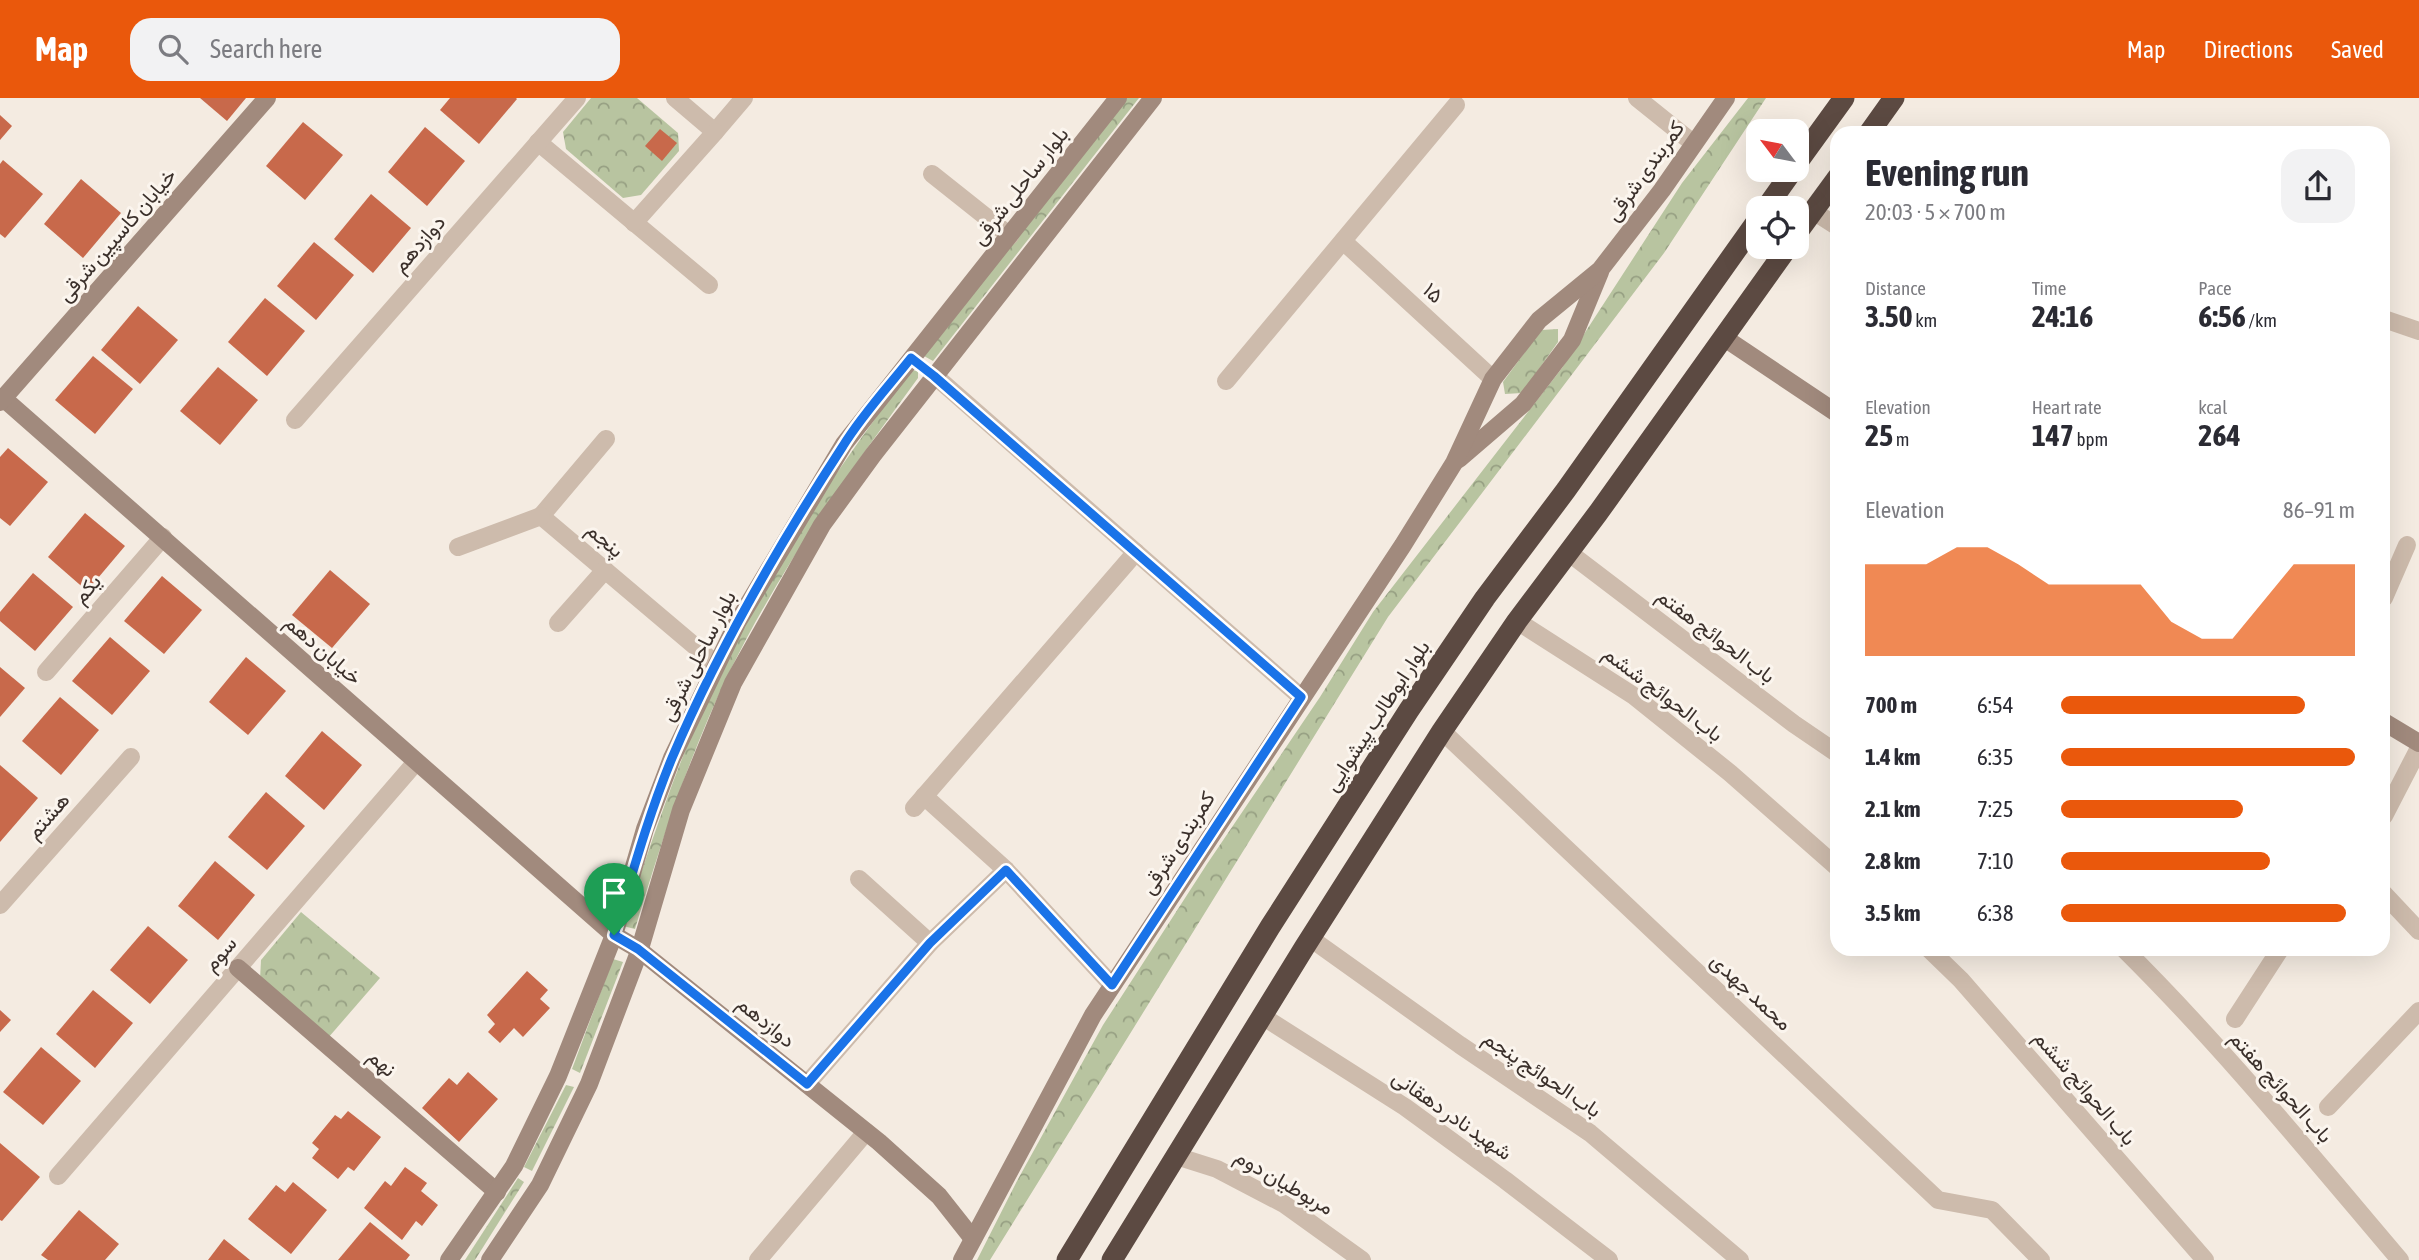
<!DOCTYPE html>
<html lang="en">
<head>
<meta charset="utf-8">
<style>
	:root { --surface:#fff; --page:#f2f2f3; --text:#2b2b33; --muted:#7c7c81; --accent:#ea580c }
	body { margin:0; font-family:"Asap Condensed",Vazirmatn,sans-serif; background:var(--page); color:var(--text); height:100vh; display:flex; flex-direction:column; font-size:26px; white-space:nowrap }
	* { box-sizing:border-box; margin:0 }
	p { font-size:23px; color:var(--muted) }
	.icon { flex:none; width:38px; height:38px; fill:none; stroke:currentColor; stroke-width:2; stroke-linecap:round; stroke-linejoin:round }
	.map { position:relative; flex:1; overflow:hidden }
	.panel { position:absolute; left:1830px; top:28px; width:560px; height:830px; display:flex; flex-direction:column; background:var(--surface); border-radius:21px; box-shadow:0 7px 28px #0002 }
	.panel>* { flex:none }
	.needle { width:46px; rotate:302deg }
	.controls { position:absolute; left:1746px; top:21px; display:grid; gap:14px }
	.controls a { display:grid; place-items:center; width:63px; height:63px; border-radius:14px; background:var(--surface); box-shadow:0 7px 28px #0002; font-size:35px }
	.pin { position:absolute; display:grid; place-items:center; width:60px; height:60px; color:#fff; margin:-72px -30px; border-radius:50% 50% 50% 0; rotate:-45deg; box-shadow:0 0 7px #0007 }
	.pin .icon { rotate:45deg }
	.round { display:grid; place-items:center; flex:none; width:74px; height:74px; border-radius:21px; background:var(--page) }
	.head { display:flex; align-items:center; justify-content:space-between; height:119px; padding:0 35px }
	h1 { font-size:38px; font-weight:700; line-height:52px }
	.stats { display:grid; grid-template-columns:repeat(3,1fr); gap:10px; height:119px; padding:7px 35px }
	.stats div { display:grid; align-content:center }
	.stats b { font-size:30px; font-weight:700 }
	.stats small { font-size:19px; font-weight:400 }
	.stats p { font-size:19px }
	.chart { height:196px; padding:14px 35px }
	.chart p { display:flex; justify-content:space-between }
	.chart svg { width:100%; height:126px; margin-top:7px; fill:var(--accent); opacity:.7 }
	ul { padding:0 35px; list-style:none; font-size:23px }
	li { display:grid; grid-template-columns:112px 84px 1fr; align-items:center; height:52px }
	li i { height:18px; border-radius:9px; background:var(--accent) }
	header { display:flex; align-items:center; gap:42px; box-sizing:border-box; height:98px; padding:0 35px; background:var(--accent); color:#fff }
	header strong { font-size:33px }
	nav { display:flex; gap:38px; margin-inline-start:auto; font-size:24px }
	.search { width:490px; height:63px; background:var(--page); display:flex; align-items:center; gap:18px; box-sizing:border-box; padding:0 24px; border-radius:21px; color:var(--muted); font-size:26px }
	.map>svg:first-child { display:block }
</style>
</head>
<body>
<header>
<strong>Map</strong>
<div class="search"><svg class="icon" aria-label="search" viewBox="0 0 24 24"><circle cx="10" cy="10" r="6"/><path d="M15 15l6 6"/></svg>Search here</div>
<nav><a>Map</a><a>Directions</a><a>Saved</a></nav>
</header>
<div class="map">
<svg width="2419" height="1162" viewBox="0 0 2419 1162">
	<defs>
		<pattern id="park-crowns" width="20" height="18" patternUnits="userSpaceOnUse" patternTransform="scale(1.75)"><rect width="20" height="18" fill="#b8c4a0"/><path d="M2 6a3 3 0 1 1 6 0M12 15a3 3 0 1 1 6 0" fill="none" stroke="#97a083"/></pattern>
	</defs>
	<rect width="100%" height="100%" fill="#f4ebe1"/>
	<g fill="url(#park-crowns)">
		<polygon points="591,0 637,0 678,35 679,53 641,97 623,100 566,51 563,34"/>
		<polygon points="1126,0 1139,0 933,263 924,258"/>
		<polygon points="1748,0 1766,0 1664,155 1388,519 990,1162 977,1162 1017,1083 1103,927 1207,766 1320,599 1373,514 1562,270 1682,85"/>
		<polygon points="1558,231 1558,244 1522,295 1505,296 1503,284 1541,232"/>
		<path d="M911 272 918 273V280C850 373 782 467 731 571 690 654 662 742 635 831L623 828C653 740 682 650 723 566 775 462 841 365 911 272Z"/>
		<polygon points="301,814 380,880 328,940 260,882 261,862"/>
		<polygon points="613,861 623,864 580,975 572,971"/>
		<polygon points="566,987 574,989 532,1073 524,1069"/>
		<polygon points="518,1080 524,1084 475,1162 465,1162"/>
	</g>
	<g fill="#c8694b">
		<polygon points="200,0 246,0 227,23"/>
		<polygon points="450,0 516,0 517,1 479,46 440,12"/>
		<polygon points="0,17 12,28 0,42"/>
		<polygon points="303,24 343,57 305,102 266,68"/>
		<polygon points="425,29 465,63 427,108 388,74"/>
		<polygon points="660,31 677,45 662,63 645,48"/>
		<polygon points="3,62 43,96 5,140 0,136 0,66"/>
		<polygon points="81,81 121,115 83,160 44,126"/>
		<polygon points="371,96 411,130 373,175 334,141"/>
		<polygon points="314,144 354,177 316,222 277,188"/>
		<polygon points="265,200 305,233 267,278 228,244"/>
		<polygon points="138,208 178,242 140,286 101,252"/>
		<polygon points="93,258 133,291 95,336 55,302"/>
		<polygon points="218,269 258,302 220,347 180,313"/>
		<polygon points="8,350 48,384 10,428 0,420 0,359"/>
		<polygon points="85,415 125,448 87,493 48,459"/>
		<polygon points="330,472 370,506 332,550 292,517"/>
		<polygon points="33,475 73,509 35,553 0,523 0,514"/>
		<polygon points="162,478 202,512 164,556 124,523"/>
		<polygon points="110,539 150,573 112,617 72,583"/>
		<polygon points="246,559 286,593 248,637 209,604"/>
		<polygon points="0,569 25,590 0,619"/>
		<polygon points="60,599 99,632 61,677 22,643"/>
		<polygon points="322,633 362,667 324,712 285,678"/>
		<polygon points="0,667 38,700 0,744"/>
		<polygon points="266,694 305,728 267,772 228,739"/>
		<polygon points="215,763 255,797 218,842 178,808"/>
		<polygon points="148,828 188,862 150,906 110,872"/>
		<polygon points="527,873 548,892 540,901 550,910 523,939 514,930 500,945 488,934 495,926 487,917"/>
		<polygon points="93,892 133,925 95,970 56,936"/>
		<polygon points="0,912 11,922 0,934"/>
		<polygon points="41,949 81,983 43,1027 3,994"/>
		<polygon points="468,974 498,1001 459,1044 422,1010 449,980 457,987"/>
		<polygon points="348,1013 381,1039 354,1073 348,1069 338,1081 312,1060 319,1051 312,1045 335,1017 341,1021"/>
		<polygon points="0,1045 40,1079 2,1123 0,1122"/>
		<polygon points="405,1069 427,1085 421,1093 438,1107 422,1128 416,1123 402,1142 364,1110 385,1083 391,1088"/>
		<polygon points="293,1084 327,1112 291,1156 248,1121 276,1087 285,1094"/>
		<polygon points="79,1112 119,1146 105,1162 48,1162 41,1157"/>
		<polygon points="370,1124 410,1157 406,1162 338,1162"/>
		<polygon points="224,1141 250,1162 208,1162"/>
	</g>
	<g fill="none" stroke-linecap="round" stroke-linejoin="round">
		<g stroke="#cdbbac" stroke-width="18">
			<polyline points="675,0 715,34 744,0"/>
			<polyline points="1637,0 1693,45"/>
			<polyline points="538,44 709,187"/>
			<polyline points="932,76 1010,138"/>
			<polyline points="1813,113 1838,129"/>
			<polyline points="634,125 715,34"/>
			<polyline points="1343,143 1493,281"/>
			<polyline points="2384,221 2419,233"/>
			<polyline points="935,278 1301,599"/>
			<polyline points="1226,283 1456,7"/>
			<polyline points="295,322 577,0"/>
			<polyline points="606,341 541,418 716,566"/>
			<polyline points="458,449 541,418"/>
			<polyline points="1568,454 1794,626 1838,656"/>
			<polyline points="2384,500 2407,447"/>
			<polyline points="1517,523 1634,598 1730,675 1838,770"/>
			<polyline points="558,525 605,472"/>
			<polyline points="46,574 163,439"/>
			<polyline points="1442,633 1938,1102 1992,1112 2041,1162"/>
			<polyline points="924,698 1006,772 1112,887"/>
			<polyline points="914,710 1136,454"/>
			<polyline points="2384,718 2419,650"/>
			<polyline points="859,781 930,845"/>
			<polyline points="2384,796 2419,833"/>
			<polyline points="0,807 131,659"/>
			<polyline points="1310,840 1460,947 1590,1035 1740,1162"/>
			<polyline points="1928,850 1961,882 2205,1162"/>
			<path d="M2123 850C2222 948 2310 1056 2400 1162"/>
			<polyline points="1262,918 1405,1009 1505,1082 1609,1162"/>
			<polyline points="2235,921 2281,850"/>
			<polyline points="807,986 930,845 1006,772"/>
			<polyline points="2328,1009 2419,913"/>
			<polyline points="1176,1058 1217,1071 1284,1106 1362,1162"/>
			<polyline points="58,1078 416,664"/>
			<polyline points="758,1162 866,1034"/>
		</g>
		<g stroke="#a18a7d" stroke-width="18">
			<polyline points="1723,239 1838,316"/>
			<polyline points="3,300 614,837 638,851 879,1044 939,1098 973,1141"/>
			<polyline points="0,304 267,0"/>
			<polyline points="1459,361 1523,306 1572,242 1600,174"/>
			<polyline points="2384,624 2419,645"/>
			<polyline points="238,870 497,1094"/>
			<polyline points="449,1162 514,1068 558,978 614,837 645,731 672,660 737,525 844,346 1118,0"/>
			<polyline points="490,1162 540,1087 589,986 639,854 681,712 733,585 822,427 873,357 1153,0"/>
			<polyline points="962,1162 1093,917 1403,447 1454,365 1493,281 1539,222 1600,172 1662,92 1726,0"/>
		</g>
		<g stroke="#5c4a42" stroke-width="21">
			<polyline points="1869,35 1894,0"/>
			<polyline points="1797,65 1844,0"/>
			<polyline points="1766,110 1793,72"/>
			<polyline points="1797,135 1838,79"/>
			<polyline points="1067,1162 1270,829 1409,612 1485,500 1566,392 1759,120"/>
			<polyline points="1112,1162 1304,850 1442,633 1517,523 1598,415 1788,149"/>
		</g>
	</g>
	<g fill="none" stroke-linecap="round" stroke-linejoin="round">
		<defs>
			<path id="route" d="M911 260 934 278 1301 599 1112 887 1006 772 930 845 807 986 638 851 614 837C632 777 648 718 672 660 717 554 780 445 843 348 862 317 888 289 911 260Z"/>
		</defs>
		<use href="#route" stroke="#fff" stroke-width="14"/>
		<use href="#route" stroke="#1a73e8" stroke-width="9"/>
	</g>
	<g text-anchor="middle" stroke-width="6" stroke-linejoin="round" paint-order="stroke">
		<g font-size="21" fill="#3b302b" stroke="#fbf5ee">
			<text transform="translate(1645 73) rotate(-54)" y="7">کمربندی شرقی</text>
			<text transform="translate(1020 88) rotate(-52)" y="7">بلوار ساحلی شرقی</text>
			<text transform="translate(117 137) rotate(-49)" y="7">خیابان کاسپین شرقی</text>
			<text transform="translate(419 146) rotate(-49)" y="7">دوازدهم</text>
			<text transform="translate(1433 195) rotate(43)" y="7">۱۵</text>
			<text transform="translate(605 442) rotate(40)" y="7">پنجم</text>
			<text transform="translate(87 491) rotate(-49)" y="7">یکم</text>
			<text transform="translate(1716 538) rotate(37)" y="7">باب الحوائج هفتم</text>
			<text transform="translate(323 552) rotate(41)" y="7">خیابان دهم</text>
			<text transform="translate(698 558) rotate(-63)" y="7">بلوار ساحلی شرقی</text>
			<text transform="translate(1663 596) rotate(37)" y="7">باب الحوائج ششم</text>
			<text transform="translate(1377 618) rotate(-57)" y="7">بلوار ابوطالب پیشوایی</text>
			<text transform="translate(48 718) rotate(-49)" y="7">هشتم</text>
			<text transform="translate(1178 745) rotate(-57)" y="7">کمربندی شرقی</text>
			<text transform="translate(220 856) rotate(-49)" y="7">سوم</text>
			<text transform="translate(1751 894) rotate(43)" y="7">محمد جهدی</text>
			<text transform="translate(766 924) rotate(39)" y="7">دوازدهم</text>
			<text transform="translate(382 965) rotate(41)" y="7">نهم</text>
			<text transform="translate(1542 976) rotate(34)" y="7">باب الحوائج پنجم</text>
			<text transform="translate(2281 989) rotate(48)" y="7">باب الحوائج هفتم</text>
			<text transform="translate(2085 990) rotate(49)" y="7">باب الحوائج ششم</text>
			<text transform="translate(1452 1017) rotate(35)" y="7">شهید نادر دهقانی</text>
			<text transform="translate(1284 1084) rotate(30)" y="7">مربوطیان دوم</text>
		</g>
	</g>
</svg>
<div class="controls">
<a><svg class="needle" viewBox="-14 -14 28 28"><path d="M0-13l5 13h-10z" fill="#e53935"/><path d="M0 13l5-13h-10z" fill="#7c7c81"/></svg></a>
<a><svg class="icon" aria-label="locate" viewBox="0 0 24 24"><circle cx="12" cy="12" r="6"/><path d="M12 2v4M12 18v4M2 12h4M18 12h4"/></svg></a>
</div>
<div class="pin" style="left:614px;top:837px;background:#1e9e55"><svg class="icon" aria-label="arrive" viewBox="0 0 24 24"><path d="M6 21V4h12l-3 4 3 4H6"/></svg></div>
<section class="panel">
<div class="head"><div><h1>Evening run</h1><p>20:03 · 5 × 700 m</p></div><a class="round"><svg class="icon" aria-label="share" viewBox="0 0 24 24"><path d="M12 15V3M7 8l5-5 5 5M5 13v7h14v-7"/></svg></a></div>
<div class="stats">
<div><p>Distance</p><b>3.50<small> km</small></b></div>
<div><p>Time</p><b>24:16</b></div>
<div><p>Pace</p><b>6:56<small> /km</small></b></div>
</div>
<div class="stats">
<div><p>Elevation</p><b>25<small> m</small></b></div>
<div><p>Heart rate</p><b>147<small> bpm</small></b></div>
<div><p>kcal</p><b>264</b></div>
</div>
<div class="chart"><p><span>Elevation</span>86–91 m</p>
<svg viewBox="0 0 160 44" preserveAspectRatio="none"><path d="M0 44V12L10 12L20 12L30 6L40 6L50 12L60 19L70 19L80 19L90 19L100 32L110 38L120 38L130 25L140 12L150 12L160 12V44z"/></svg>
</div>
<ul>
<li><b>700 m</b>6:54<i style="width:83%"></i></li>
<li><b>1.4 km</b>6:35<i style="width:100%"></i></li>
<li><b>2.1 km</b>7:25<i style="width:62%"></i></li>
<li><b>2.8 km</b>7:10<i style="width:71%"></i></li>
<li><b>3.5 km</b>6:38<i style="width:97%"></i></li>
</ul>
</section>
</div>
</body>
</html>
